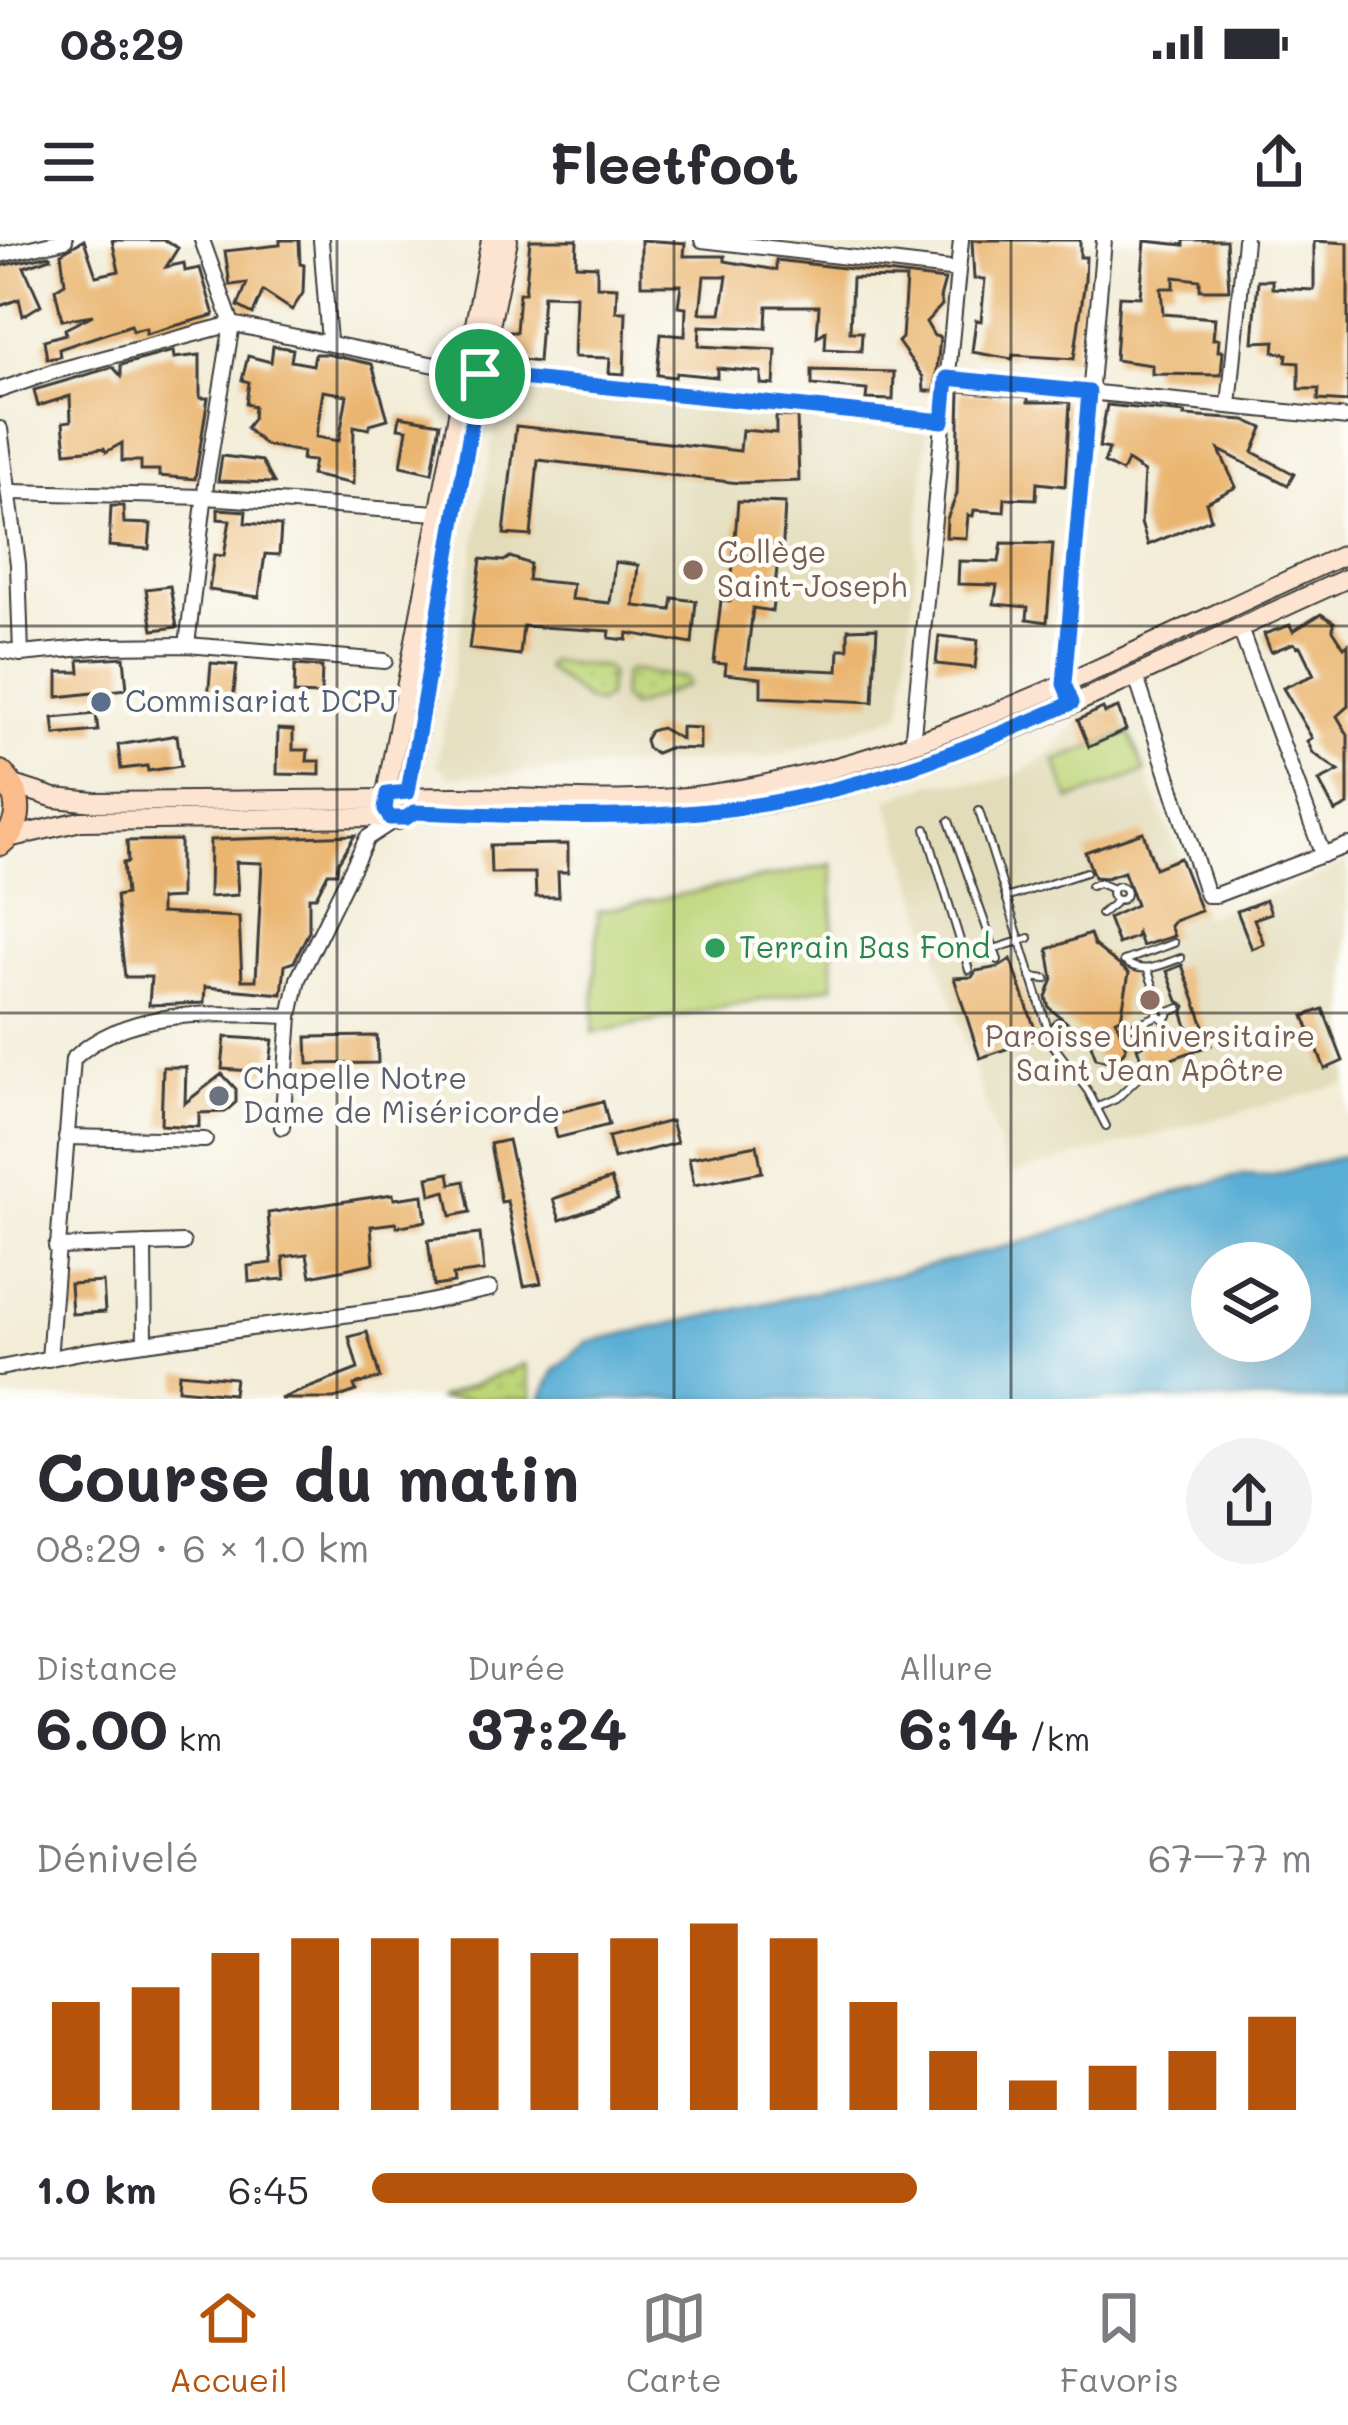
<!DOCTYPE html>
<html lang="fr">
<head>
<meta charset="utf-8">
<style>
	:root { --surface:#fff; --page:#f2f2f3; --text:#2b2b33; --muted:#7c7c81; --line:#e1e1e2; --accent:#b45309 }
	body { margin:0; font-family:Mali,sans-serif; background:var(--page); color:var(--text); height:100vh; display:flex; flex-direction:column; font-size:45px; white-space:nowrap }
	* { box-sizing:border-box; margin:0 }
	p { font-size:39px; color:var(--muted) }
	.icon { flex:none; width:66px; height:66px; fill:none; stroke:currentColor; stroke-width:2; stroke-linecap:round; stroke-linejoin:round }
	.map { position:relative; height:1159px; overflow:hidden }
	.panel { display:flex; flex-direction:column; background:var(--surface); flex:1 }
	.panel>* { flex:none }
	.tools { position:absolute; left:1191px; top:1002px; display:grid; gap:24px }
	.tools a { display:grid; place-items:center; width:120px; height:120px; border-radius:50%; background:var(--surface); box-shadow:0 12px 48px #0002; font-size:60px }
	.pin { position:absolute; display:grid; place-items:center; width:102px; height:102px; color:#fff; margin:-51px; border:6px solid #fff; border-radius:50%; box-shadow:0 3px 12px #0007 }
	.round { display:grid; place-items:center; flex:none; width:126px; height:126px; border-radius:63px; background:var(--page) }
	.overview { display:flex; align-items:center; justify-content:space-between; height:204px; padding:0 36px }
	h1 { font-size:66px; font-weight:800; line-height:90px }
	.stats { display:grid; grid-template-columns:repeat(3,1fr); gap:18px; height:204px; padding:12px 36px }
	.stats div { display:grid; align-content:center }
	.stats b { font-size:60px; font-weight:800 }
	.stats small { font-size:33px; font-weight:400 }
	.stats p { font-size:33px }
	.chart { height:336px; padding:24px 36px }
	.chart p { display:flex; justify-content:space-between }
	.chart svg { width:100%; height:216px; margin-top:12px; stroke:var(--accent); stroke-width:6 }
	ul { padding:0 36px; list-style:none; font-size:39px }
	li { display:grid; grid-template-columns:192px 144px 1fr; align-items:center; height:90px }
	li i { height:30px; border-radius:15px; background:var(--accent) }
	.status { display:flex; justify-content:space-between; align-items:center; height:84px; padding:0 60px; background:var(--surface); direction:ltr }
	.status svg { height:33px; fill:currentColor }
	header { display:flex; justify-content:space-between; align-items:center; height:156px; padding:0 36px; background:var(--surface); font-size:54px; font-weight:800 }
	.dock { display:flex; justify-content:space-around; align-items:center; height:168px; border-top:3px solid var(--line); background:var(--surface); font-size:33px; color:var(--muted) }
	.dock a { display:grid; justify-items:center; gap:6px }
	.dock .active { color:var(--accent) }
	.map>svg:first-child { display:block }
</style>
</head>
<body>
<div class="status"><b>08:29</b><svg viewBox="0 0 49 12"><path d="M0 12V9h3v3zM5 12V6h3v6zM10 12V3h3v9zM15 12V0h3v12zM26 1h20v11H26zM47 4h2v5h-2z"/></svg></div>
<header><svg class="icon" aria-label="menu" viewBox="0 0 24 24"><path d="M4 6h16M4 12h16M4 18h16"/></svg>Fleetfoot<svg class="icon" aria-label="share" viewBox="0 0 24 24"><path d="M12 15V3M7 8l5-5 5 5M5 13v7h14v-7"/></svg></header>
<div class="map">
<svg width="1348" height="1159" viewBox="0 0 1348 1159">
	<defs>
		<pattern id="grass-dots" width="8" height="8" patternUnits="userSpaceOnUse" patternTransform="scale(3)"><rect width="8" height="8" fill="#bed579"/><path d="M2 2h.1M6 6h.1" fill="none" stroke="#a3b668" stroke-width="1.8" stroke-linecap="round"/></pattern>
	</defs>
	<rect width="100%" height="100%" fill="#fdfcf7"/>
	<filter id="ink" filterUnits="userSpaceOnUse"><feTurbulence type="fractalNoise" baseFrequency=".00833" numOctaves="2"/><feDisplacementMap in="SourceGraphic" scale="24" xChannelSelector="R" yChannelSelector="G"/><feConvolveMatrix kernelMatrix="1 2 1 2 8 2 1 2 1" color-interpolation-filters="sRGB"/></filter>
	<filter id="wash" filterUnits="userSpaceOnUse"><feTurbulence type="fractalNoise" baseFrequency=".004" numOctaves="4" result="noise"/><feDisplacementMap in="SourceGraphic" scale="48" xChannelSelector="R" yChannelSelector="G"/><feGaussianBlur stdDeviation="2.7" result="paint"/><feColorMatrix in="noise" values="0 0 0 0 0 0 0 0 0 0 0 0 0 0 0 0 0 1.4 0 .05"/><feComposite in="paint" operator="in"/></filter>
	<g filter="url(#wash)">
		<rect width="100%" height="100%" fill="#f3edd8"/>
		<g fill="#e2dcba">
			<polygon points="503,140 927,191 903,470 899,475 769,517 450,537 437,525"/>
			<polygon points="1118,463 1203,677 1319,636 1348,620 1348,843 1008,935 888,560 933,543 990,542 1023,532 1055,510 1078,480"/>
		</g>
		<g fill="url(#grass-dots)" stroke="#6d784a" stroke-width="3">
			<polygon points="549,421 605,427 610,433 607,457 598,464 587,461 545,428"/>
			<polygon points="630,430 686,438 687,445 631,468 621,458 623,434"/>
			<polygon points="525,1124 533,1159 437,1159 524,1124"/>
		</g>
		<g fill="#bed579" stroke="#6d784a" stroke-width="3">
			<polygon points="1130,493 1145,532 1070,560 1055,521"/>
			<polygon points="833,624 833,746 593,793 598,671"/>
		</g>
		<path fill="#5aafd6" stroke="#3b6679" stroke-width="3" fill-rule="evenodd" d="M1348 915V1159H541L555 1130 587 1102 890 1036 1023 1002 1190 948 1243 935 1270 936ZM1212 1023H1290V1101H1212Z"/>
		<g id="blocks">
			<g fill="#eab570" fill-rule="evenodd">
				<polygon points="84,0 96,36 119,31 112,0 165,0 178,8 166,27 184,23 185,31 200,28 214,75 146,94 146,88 133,91 131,85 59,109 60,117 47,119 44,100 66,94 65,89 93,75 62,80 55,49 65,43 61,13"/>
				<polygon points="280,0 299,0 300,24 304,25 303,53 292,70 263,51 253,74 238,66 247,43 230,45 225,11 280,5"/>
				<polygon points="530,0 577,0 576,25 597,26 597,46 617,47 616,72 626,72 624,134 609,133 610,118 574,117 576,56 543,55 538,122 507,118 510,92 516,92 519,53 525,53"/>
				<path d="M641 0 685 3 684 16H725V21L776 30V20L945 40 940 58 942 65 926 82 934 96 940 97 935 151H924L923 137 898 102 902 98 906 39 852 38 850 92H862L861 111 825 109 826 91 817 97 819 66H767L766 88 700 86 699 106 776 110 774 145 761 144V132L717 128V137L676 133 675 137 657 135 661 94 685 96 686 67 678 66 681 45H641ZM704 36H727L721 73H700Z"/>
				<polygon points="972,0 1080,0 1080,17 1086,17 1085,40 1074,119 1013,115 1012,119 972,112 976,80 981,81 985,39 974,39"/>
				<polygon points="1184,0 1226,0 1229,50 1200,50 1200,40 1174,37 1174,48 1161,48 1163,74 1215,78 1213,99 1219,99 1218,111 1223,111 1221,135 1152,134 1152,125 1115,120 1119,56 1140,57 1145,1 1184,5"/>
				<polygon points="1314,1 1348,3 1348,162 1318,160 1319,149 1299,149 1299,123 1286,122 1287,114 1274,112 1275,101 1253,102 1258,40 1272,40 1272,48 1314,50"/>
				<polygon points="50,15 51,18 24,27 41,65 23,76 19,59 0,66 0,26"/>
				<path d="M273 106 293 109 291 121 313 125 315 114H326L372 124 388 179 370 184 369 189 354 186 353 244 311 235 314 221 302 220 303 212 265 205 246 188 253 179 254 166 246 164 249 142 242 140 248 116 271 122ZM323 151 347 155 339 201 316 197Z"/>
				<polygon points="173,111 174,118 200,115 200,158 208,158 195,239 159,236 159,230 141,230 141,221 122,221 122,203 106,212 104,208 66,212 63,182 71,181 70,156 38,166 34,150 113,127 121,136 121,125"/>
				<polygon points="812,130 894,132 893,160 866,159 867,150 812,145"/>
				<polygon points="960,151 1028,157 1028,162 1070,162 1065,246 1037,243 1036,259 1005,258 1004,272 974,270 973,276 968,275 966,298 946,297 947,279 957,254"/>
				<polygon points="1107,165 1185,173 1184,176 1245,180 1263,188 1253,212 1294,234 1288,245 1219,210 1236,247 1206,262 1211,279 1148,305 1141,283 1144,232 1127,221 1122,232 1104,223 1109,209 1099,207"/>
				<polygon points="400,176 440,183 432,233 401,226 407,189 398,188"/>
				<polygon points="776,176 797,177 799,241 739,243 538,220 531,296 504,294 516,186 740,211 742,190 776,193"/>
				<polygon points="222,216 262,221 274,243 218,241"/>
				<polygon points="738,261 785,263 782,320 778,320 772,371 753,368 746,427 838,431 839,409 848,409 848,389 877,388 873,462 761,457 761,438 725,434 726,424 714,423 721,360 730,361"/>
				<polygon points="111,266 123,266 124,283 151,284 149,309 109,306"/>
				<polygon points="218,269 246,271 245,283 281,286 279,315 265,314 259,357 209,350 214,315 224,316 230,280 218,279"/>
				<polygon points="1002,303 1053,304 1047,382 1027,379 1028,367 994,364 997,345 958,344 959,321 999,322"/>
				<polygon points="510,317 530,324 528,340 573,344 571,359 610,363 615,322 638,325 634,366 671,370 673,358 696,361 692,404 628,393 627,400 609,398 610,391 523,386 520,415 469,409 481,319 504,321"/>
				<polygon points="170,346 177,387 153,390 146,349"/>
				<polygon points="1321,374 1334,382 1333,390 1344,407 1348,404 1348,466 1337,476 1348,495 1348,565 1335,572 1319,541 1339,531 1313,513 1307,501 1312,498 1283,448 1314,435 1300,406 1297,407 1294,403 1271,412 1264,394 1290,385 1293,391"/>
				<polygon points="939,396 978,400 975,428 936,424"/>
				<polygon points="124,417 127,449 58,457 58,432 80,432 79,420"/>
				<polygon points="211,423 237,425 233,461 208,459"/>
				<polygon points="295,425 322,427 321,455 294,454"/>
				<polygon points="1103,468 1105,473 1118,468 1126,490 1089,507 1078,480"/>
				<polygon points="96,474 98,491 55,495 53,478"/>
				<polygon points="681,487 700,488 700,509 668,508 656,513 647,508 645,500 650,491 661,488 681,499"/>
				<polygon points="278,489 293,490 293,510 308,510 307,521 320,521 320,535 277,534"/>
				<polygon points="177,495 181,526 148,531 147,526 121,529 118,505"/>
				<polygon points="1143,592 1155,628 1180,618 1201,671 1174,681 1170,686 1174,696 1142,706 1137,693 1136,697 1118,704 1108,678 1136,665 1124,632 1106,638 1094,637 1085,612"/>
				<polygon points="355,595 338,623 337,633 328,633 316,657 309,657 309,691 294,722 285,725 282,754 205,747 204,763 149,765 151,737 125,737 116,656 126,654 123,623 128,622 127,601 180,600 180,658 160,659 160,673 239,677 242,740 256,740 262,623 236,622 238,655 209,657 210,600"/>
				<polygon points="568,604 568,632 558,632 559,657 536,657 535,633 491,633 490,605"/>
				<polygon points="1266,660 1271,673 1254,679 1264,704 1252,709 1237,671"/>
				<polygon points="1090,694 1094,705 1129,733 1121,778 1116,780 1126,808 1115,823 1096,818 1086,791 1080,793 1049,768 1046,757 1053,739 1048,709"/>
				<polygon points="1011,719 1038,798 980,818 954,738 972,737 976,731 999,727"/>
				<polygon points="1182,725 1211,805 1149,827 1143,825 1137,807 1163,798 1173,801 1176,793 1188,789 1183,774 1186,766 1178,761 1167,731"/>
				<polygon points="1323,769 1343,821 1325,829 1304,776"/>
				<polygon points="377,796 378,823 308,824 307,797"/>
				<polygon points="225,797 273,800 269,832 222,829"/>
				<polygon points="163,827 186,827 185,863 222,834 236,849 236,862 225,872 199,873 199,887 161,885"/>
				<polygon points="603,861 609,885 557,898 552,874"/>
				<polygon points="671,881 677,903 614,919 608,897"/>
				<polygon points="508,900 541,1043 524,1046 507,961 501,962 490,904"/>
				<polygon points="757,905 762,932 694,945 689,918"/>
				<polygon points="449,933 451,944 464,941 470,972 451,976 446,951 431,955 428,937"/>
				<polygon points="611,939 618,960 560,980 553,959"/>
				<polygon points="393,954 394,959 423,955 426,981 397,987 396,983 371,986 374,1023 311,1036 307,1014 283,1017 285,1039 249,1042 248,1026 272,1023 268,973"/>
				<polygon points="480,994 484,1031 453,1035 454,1043 434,1046 428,1000"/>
				<polygon points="103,1042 105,1072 72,1074 70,1044"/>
				<polygon points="367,1092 380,1138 354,1145 356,1151 334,1159 280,1159 358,1129 349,1097"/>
				<polygon points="179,1133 235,1138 233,1154 178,1149"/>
			</g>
		</g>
	</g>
	<g filter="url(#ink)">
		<use href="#blocks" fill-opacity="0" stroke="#3c3b38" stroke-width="3"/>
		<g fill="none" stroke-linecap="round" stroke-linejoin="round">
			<defs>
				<g id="lane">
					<polyline points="979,571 1053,805 1088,851 1106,886"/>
					<polyline points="949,581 998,720"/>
					<polyline points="926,589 969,730"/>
					<polyline points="1091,646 1099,643 1113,649"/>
					<circle cx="1119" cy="653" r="7"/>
					<polyline points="1006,658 1086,632"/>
					<polyline points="1101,674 1118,660"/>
					<polyline points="994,709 1029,698"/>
					<path d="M1124 721C1143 736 1160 725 1181 718"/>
					<polyline points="1124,721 1174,703"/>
					<polyline points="1148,731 1161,767"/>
					<polyline points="1031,737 1046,739"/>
					<polyline points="1170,772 1162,767 1156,774 1165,780 1170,772 1179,768"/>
					<polyline points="1164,780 1169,794"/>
					<polyline points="1133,786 1157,776"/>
					<polyline points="1049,793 1058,782"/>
					<polyline points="1098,867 1116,859 1144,832"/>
				</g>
				<g id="street">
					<polyline points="321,0 329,102"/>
					<polyline points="702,0 958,30"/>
					<polyline points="0,15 65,0"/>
					<polyline points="947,138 1348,178"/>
					<polyline points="0,150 52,132 232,84 480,134 943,181"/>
					<polyline points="1229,166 1245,0"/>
					<polyline points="0,189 18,324 21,414"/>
					<polyline points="12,252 206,257 437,273"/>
					<polyline points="1239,386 1323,615"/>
					<polyline points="187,405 207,236 232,84 202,0"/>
					<polyline points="0,410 21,414 105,406 187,405 385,421"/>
					<polyline points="1135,434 1207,655 1216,655 1348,605"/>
					<polyline points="1072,463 1064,444 1104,0"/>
					<polyline points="912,505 961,0"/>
					<polyline points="282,887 290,776 298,739 367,598 393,581"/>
					<polyline points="66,897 205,900"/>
					<polyline points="144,1004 145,1103"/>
					<polyline points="56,1007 183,1003"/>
					<path d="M49 1119 73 819C130 765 218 774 290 776"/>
					<polyline points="0,1128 81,1112 415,1065 490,1049"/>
				</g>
				<g id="secondary">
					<polyline points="11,544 55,558 95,562 385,559"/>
					<polyline points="408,552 480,134 508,0"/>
					<path d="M413 558C509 553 608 568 704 555 934 523 1139 406 1348 313"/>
					<polyline points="390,577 385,570 385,559 491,0"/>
					<path d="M8 598 81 581 375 577 398 580 414 572C549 576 691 585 824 552 1007 507 1176 414 1348 338"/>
				</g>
				<path id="highway" d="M0 533C22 553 24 584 0 603"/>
			</defs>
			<use href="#lane" stroke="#3c3b38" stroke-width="10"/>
			<use href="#street" stroke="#3c3b38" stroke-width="18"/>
			<use href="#secondary" stroke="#3c3b38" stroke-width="22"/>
			<use href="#highway" stroke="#3c3b38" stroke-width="28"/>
			<use href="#lane" stroke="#fff" stroke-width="6"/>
			<use href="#street" stroke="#fff" stroke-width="14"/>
			<use href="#secondary" stroke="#fde4d0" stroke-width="18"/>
			<use href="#highway" stroke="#f9bc8a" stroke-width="24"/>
		</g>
	</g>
	<g fill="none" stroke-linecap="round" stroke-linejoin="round" filter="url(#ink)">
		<defs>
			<path id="route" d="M480 134 943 181 947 138 1089 152 1064 444 1072 463C976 506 874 545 769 563 653 583 531 576 414 572L406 578H390L385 570 387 554 408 552Z"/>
		</defs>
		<use href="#route" stroke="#fff" stroke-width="24"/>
		<use href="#route" stroke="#1a73e8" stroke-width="15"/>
	</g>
	<path fill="none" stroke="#1c1c1c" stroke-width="3" stroke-opacity="0.55" d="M337 0V1159M674 0V1159M1011 0V1159M0 386H1348M0 773H1348"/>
	<g fill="#8d6e63" stroke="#fdfcf7" stroke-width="4.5">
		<circle cx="693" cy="330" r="12"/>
		<circle cx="1150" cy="760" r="12"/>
	</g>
	<circle fill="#5c6f8a" stroke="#fdfcf7" stroke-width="4.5" cx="101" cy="462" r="12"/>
	<circle fill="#2e9e5b" stroke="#fdfcf7" stroke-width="4.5" cx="715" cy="708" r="12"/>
	<circle fill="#6b7280" stroke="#fdfcf7" stroke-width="4.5" cx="219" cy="856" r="12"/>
	<g text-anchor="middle" stroke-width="9" stroke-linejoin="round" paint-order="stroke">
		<g font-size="30" fill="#785e54" stroke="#fdfcf7" text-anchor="start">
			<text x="717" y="323">Collège<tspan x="717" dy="34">Saint-Joseph</tspan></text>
			<text x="1150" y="807" text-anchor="middle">Paroisse Universitaire<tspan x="1150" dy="34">Saint Jean Apôtre</tspan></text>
		</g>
		<g font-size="30" fill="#4e5e75" stroke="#fdfcf7" text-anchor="start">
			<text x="125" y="472">Commisariat DCPJ</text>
		</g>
		<g font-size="30" fill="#27864d" stroke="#fdfcf7" text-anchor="start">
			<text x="739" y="718">Terrain Bas Fond</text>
		</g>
		<g font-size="30" fill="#5b616d" stroke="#fdfcf7" text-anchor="start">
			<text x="243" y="849">Chapelle Notre<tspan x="243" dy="34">Dame de Miséricorde</tspan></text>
		</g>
	</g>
</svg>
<div class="tools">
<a><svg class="icon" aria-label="layers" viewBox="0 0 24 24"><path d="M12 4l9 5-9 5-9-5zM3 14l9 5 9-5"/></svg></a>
</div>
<div class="pin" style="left:480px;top:134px;background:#1e9e55"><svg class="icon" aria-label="arrive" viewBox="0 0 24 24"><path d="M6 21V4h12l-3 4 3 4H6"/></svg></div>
</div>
<section class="panel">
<div class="overview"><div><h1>Course du matin</h1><p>08:29 · 6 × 1.0 km</p></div><a class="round"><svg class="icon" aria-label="share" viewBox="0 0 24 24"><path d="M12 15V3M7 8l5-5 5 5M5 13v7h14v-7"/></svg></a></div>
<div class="stats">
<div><p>Distance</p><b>6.00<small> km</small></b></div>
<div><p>Durée</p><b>37:24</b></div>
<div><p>Allure</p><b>6:14<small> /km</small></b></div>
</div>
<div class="chart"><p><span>Dénivelé</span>67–77 m</p>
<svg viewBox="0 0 160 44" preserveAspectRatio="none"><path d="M5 44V22M15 44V19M25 44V12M35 44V9M45 44V9M55 44V9M65 44V12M75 44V9M85 44V6M95 44V9M105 44V22M115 44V32M125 44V38M135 44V35M145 44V32M155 44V25"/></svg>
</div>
<ul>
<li><b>1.0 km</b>6:45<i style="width:58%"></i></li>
</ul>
</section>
<nav class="dock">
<a class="active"><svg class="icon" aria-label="home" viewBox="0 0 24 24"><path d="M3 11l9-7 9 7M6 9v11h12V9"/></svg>Accueil</a>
<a><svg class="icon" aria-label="map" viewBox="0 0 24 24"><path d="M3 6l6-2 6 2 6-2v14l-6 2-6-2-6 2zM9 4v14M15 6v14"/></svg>Carte</a>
<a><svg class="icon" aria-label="saved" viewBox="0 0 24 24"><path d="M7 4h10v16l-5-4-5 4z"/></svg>Favoris</a>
</nav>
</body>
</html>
